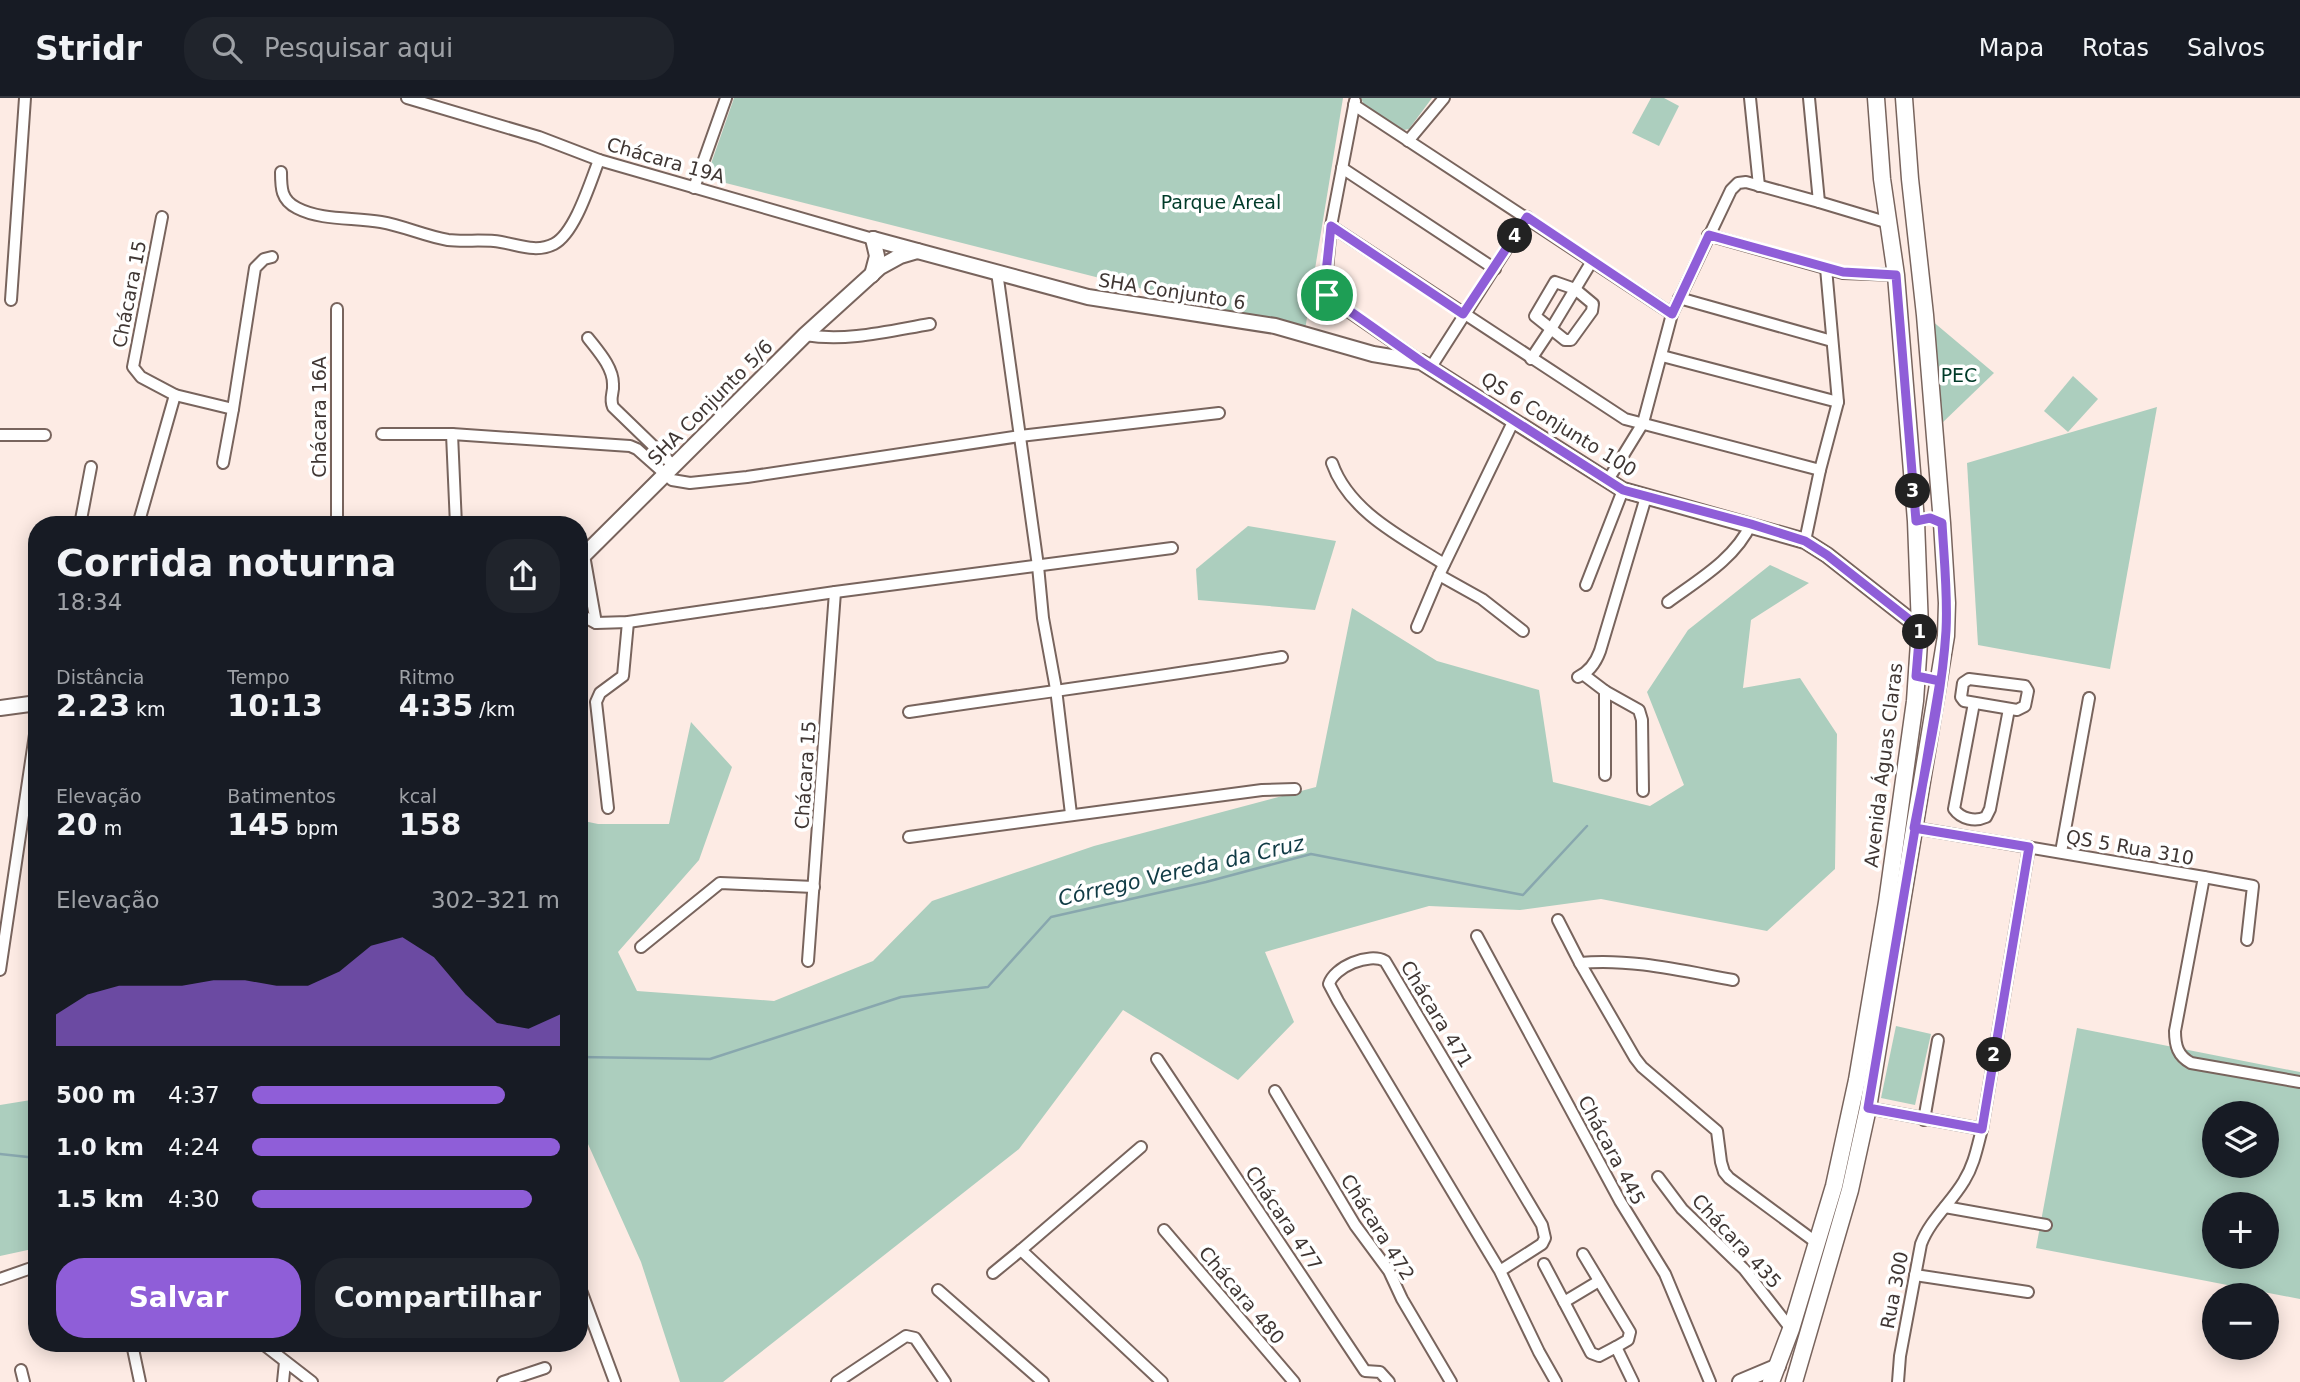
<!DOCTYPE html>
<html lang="pt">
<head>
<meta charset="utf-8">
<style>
	:root { --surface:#171b24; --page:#20242c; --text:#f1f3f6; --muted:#9ea1a6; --line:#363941; --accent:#8f5ed8 }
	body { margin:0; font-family:"DejaVu Sans",sans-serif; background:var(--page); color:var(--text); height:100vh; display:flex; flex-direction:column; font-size:26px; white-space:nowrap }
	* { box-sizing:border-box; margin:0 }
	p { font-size:23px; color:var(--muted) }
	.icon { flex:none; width:38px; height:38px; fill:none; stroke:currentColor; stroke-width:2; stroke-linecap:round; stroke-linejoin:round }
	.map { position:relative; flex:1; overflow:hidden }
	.sheet { position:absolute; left:28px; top:418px; width:560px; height:836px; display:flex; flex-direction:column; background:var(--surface); border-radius:28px; box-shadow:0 4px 18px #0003 }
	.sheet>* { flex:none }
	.controls { position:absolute; left:2202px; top:1003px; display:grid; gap:14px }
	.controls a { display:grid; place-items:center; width:77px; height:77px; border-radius:50%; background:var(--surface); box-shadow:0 4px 18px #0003; font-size:35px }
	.pin { position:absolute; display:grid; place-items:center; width:60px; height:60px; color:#fff; margin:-30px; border:4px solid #fff; border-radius:50%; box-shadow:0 2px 7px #0007 }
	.km { position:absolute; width:35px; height:35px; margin:-18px; border-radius:50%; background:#222; color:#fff; font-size:19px; line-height:35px; text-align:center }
	.round { display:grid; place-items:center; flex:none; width:74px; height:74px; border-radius:28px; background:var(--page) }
	.headline { display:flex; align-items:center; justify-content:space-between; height:119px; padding:0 28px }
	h1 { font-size:38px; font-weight:700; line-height:52px }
	.figures { display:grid; grid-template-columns:repeat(3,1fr); gap:10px; height:119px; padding:7px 28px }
	.figures div { display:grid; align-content:center }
	.figures b { font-size:30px; font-weight:700 }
	.figures small { font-size:19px; font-weight:400 }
	.figures p { font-size:19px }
	.chart { height:196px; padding:14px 28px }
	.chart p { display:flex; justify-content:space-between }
	.chart svg { width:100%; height:126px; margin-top:7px; fill:var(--accent); opacity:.7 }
	.primary-button { display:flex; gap:14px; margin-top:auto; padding:14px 28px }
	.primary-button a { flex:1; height:80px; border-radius:28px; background:var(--accent); color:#fff; font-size:28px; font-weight:700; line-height:80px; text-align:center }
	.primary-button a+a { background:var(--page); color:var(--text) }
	ul { padding:0 28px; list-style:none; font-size:23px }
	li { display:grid; grid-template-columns:112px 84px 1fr; align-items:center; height:52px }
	li i { height:18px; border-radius:9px; background:var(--accent) }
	header { display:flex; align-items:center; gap:42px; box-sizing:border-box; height:98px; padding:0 35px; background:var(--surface); border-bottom:2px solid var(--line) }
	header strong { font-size:33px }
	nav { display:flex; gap:38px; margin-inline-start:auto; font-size:24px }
	.search { width:490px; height:63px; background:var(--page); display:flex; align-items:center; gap:18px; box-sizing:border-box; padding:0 24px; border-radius:28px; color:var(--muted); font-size:26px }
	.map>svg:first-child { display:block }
</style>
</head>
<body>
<header>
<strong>Stridr</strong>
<div class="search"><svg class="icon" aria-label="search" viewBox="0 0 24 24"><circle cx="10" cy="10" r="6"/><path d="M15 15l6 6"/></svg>Pesquisar aqui</div>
<nav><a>Mapa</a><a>Rotas</a><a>Salvos</a></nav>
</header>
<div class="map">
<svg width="2300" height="1284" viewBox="0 0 2300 1284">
	<rect width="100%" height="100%" fill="#fdebe4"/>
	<g fill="#accebe" fill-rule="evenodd">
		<polygon points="734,0 1343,0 1305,232 706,80"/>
		<polygon points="1361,0 1432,0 1409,31 1404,32 1364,7"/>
		<polygon points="1651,0 1664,0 1679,8 1659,48 1632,35"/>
		<polygon points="1931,222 1994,275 1940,327"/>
		<polygon points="2073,278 2098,301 2068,334 2044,313"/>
		<polygon points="2157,309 2110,571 1978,547 1967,365"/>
		<polygon points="1248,428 1336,443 1315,512 1198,502 1196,471"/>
		<polygon points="1770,467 1809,485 1751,522 1743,590 1800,580 1837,636 1835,771 1767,833 1601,801 1520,812 1429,808 1265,854 1294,924 1238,982 1123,912 1019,1051 723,1284 680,1284 641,1164 579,1026 579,722 598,726 669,726 691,624 732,669 699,762 618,854 637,893 774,903 873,863 932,803 1094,748 1316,689 1352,510 1437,563 1539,592 1553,684 1650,708 1684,687 1647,594 1688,532"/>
		<polygon points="1896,928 1931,936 1915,1007 1881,1000"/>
		<path d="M2077 930 2300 974V1201L2036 1150ZM2214 1015H2266V1068H2214ZM2214 1106H2266V1158H2214Z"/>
		<polygon points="37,1001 37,1150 0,1158 0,1007"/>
	</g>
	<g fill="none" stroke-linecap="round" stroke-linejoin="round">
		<g stroke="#88a7ae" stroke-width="2.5">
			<polyline points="579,959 710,961 901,899 988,889 1051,819 1206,784 1311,756 1523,797 1587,728"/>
			<polyline points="0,1056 37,1060"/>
		</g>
		<defs>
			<g id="minor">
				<polyline points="407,0 539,39 599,62 873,141"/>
				<polyline points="1750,0 1759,88"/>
				<polyline points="1355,3 1331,128 1325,193 1335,204 1419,262"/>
				<polyline points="1354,7 1672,216 1731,92 1738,85 1746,84 1819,104 1809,0"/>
				<polyline points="1408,43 1444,0"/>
				<polyline points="1342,70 1495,171"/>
				<path d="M281 74C281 90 281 102 297 110 322 123 354 119 381 124 404 128 425 138 448 142 465 144 484 141 501 144 519 147 536 155 554 146 575 135 590 85 599 62"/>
				<polyline points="694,90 726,0"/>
				<polyline points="1819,104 1889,125"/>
				<polyline points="1331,128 1625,321 1820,372"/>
				<polyline points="1708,137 1843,175 1896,177"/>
				<polyline points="997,174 1038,468 1043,520 1056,591 1071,716"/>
				<polygon points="1555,184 1575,191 1593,206 1592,213 1571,242 1565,242 1535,218"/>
				<polyline points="1679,200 1832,243"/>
				<polyline points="11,202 25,0"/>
				<path d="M805 237C847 244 889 233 930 226"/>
				<path d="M588 240C598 253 613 269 613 286 614 295 609 300 613 309L674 368"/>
				<polyline points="1662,258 1838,304"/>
				<polyline points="1531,261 1551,231 1592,163"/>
				<polyline points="1431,269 1527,119"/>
				<polyline points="175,297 233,311 223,365"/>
				<polyline points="233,311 255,170 264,161 272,159"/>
				<polyline points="382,336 452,336 630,348 637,351 672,382 690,385 747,379 1020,338 1219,315"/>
				<polyline points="452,336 456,427"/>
				<polyline points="0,337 45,337"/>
				<path d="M1332 365C1349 414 1403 440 1444 466"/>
				<polyline points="1608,382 1643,325 1672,216"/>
				<polyline points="80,427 91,369"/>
				<polyline points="138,427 175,297 141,279 133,269 162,119"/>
				<polyline points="337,427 337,211"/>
				<polyline points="1805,443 1820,372 1838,304 1826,170"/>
				<polyline points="584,457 596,525"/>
				<polyline points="1439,477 1482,501 1523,533"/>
				<polyline points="1586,487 1623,392"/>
				<path d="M1668 504C1698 482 1735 461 1751 426"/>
				<polyline points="579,516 596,525 628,524 835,494 1172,450"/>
				<polyline points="1417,529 1439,477 1514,322"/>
				<polyline points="1584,577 1605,593 1639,612 1642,622 1643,693"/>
				<path d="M1578 579C1589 574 1596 564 1600 553L1646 399"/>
				<polygon points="1969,581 2025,588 2028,593 2025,608 2017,612 1964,603 1961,599 1963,585"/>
				<polyline points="1605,593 1605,677"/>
				<path d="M1974 605 1954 711C1961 721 1975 724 1986 719L1990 711 2009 611"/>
				<path d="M909 614C1034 595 1158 580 1282 559"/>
				<polyline points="608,710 596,604 600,595 623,578 628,524"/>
				<path d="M1915 730 2204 779 2175 933C2175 948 2178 958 2191 965L2300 984"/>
				<polyline points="909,739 1262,692 1295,691"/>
				<polyline points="2061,754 2089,600"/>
				<polyline points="2204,779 2253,788 2247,842"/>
				<polyline points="1558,822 1580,865 1635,960 1642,969 1717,1033 1721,1064 1724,1074 1729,1080 1817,1145"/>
				<polyline points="1477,838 1620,1103 1665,1176 1710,1284"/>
				<polyline points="641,849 720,785 814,789"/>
				<polyline points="808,863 835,494"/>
				<path d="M1580 865C1630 860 1683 873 1733 882"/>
				<polyline points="0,872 37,623"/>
				<polyline points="1157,961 1365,1273 1380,1274 1389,1284"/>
				<polyline points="1275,993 1355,1127 1389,1173 1402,1201 1451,1284"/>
				<polyline points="1868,1010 1982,1031"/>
				<polyline points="1924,1022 1938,942"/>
				<polyline points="1141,1049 1021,1152 1162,1284"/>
				<polyline points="1658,1079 1682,1111 1744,1171 1791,1231"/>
				<polyline points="1945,1109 2046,1127"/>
				<polyline points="1164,1132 1294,1284"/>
				<polyline points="1583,1156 1630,1234 1628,1242 1616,1249"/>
				<polyline points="1544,1166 1591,1255 1599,1258 1616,1249 1633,1284"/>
				<path d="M1500 1173 1542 1146 1545 1140 1542 1127 1385 863C1369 854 1334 869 1329 886L1338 903 1500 1173 1539 1254 1556 1284"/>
				<polyline points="993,1175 1021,1152"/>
				<polyline points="1915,1177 2028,1194"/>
				<polyline points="0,1181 37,1168"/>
				<polyline points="579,1187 615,1284"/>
				<polyline points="938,1192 1043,1284"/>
				<polyline points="1564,1204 1599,1183"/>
				<polyline points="132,1246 140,1284"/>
				<polyline points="263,1246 312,1284"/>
				<polyline points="21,1272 24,1284"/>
				<polyline points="283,1284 285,1264"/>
				<polyline points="503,1284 545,1270"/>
				<polyline points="837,1284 906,1238 915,1240 945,1284"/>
				<path d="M1898 1284 1900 1258 1921 1146C1930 1122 1951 1105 1964 1083 1974 1067 1977 1050 1982 1031L2029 749"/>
			</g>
			<g id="tertiary">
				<polyline points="873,141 1088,199 1275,228 1373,256 1421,264 1623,392 1805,443 1827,457 1920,530"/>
				<polyline points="872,177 877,158 873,141"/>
				<polyline points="579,462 805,237 880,169 900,158 917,153"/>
				<polyline points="0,610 37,605"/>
				<polyline points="1740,1284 1778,1268"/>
			</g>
			<g id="secondary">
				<polyline points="1771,1284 1791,1231 1834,1088 1857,982 1887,804 1915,603 1920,530 1916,423 1896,177 1882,81 1876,0"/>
				<polyline points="1794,1284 1850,1092 1868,1010 1946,538 1947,505 1942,425 1925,217 1910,81 1904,0"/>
			</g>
		</defs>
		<use href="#minor" stroke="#78645d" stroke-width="14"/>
		<use href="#tertiary" stroke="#78645d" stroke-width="18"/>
		<use href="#secondary" stroke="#78645d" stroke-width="19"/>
		<use href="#minor" stroke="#fff" stroke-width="10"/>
		<use href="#tertiary" stroke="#fff" stroke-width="14"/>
		<use href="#secondary" stroke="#fff" stroke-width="16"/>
	</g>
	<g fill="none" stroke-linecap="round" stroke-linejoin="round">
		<defs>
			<path id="route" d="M1327 197 1422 264 1623 392 1751 426 1805 443 1827 457 1920 530 1916 578 1940 583 1868 1010 1982 1031 2029 749 1914 730C1926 667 1942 597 1946 533 1948 497 1944 461 1942 425L1930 420 1916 423 1896 177 1843 174 1709 137 1672 216 1527 119 1463 216 1331 128 1325 184 1327 197"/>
		</defs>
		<use href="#route" stroke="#fff" stroke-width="14"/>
		<use href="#route" stroke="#8f5ed8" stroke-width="9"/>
	</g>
	<g text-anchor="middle" stroke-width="7" stroke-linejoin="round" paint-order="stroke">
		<g font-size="19" fill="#3f3633" stroke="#fff">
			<text transform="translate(666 62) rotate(16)" y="7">Chácara 19A</text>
			<text transform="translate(1172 193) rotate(9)" y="7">SHA Conjunto 6</text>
			<text transform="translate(129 196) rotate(-79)" y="7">Chácara 15</text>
			<text transform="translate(710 304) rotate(-45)" y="7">SHA Conjunto 5/6</text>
			<text transform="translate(319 319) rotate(-90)" y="7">Chácara 16A</text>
			<text transform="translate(1559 326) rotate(32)" y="7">QS 6 Conjunto 100</text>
			<text transform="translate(1883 667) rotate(-83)" y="7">Avenida Águas Claras</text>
			<text transform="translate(805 677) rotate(-86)" y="7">Chácara 15</text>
			<text transform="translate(2130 749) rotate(10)" y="7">QS 5 Rua 310</text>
			<text transform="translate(1437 916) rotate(59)" y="7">Chácara 471</text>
			<text transform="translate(1612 1052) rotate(62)" y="7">Chácara 445</text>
			<text transform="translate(1284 1120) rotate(56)" y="7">Chácara 477</text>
			<text transform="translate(1378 1129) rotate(58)" y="7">Chácara 472</text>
			<text transform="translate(1737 1143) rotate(47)" y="7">Chácara 435</text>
			<text transform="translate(1894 1192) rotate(-79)" y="7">Rua 300</text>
			<text transform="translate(1242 1197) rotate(50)" y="7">Chácara 480</text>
		</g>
		<g font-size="19" fill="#013b29" stroke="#fff">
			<text x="1221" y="111">Parque Areal</text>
			<text x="1959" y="284">PEC</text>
		</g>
		<g font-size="21" font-style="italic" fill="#103b45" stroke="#fff">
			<text transform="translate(1181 773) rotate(-13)" y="7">Córrego Vereda da Cruz</text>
		</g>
	</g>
</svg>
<div class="controls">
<a><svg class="icon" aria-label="layers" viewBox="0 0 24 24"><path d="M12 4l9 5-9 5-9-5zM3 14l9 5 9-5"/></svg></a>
<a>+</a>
<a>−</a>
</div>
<div class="pin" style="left:1327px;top:197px;background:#1e9e55"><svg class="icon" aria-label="arrive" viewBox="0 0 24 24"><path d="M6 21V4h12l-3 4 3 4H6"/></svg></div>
<b class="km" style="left:1920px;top:534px">1</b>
<b class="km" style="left:1994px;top:957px">2</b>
<b class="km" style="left:1913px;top:393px">3</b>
<b class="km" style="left:1515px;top:138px">4</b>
<section class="sheet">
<div class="headline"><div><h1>Corrida noturna</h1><p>18:34</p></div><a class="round"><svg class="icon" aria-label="share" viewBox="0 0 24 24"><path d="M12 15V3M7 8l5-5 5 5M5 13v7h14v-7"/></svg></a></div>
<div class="figures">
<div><p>Distância</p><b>2.23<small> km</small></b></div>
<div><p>Tempo</p><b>10:13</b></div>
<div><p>Ritmo</p><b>4:35<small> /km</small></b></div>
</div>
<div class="figures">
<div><p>Elevação</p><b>20<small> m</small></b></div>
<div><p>Batimentos</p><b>145<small> bpm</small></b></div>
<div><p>kcal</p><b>158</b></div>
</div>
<div class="chart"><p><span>Elevação</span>302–321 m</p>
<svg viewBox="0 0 160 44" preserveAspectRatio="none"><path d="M0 44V33L10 26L20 23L30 23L40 23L50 21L60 21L70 23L80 23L90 18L100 9L110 6L120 13L130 26L140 36L150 38L160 33V44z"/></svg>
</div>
<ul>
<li><b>500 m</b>4:37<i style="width:82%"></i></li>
<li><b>1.0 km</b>4:24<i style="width:100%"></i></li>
<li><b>1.5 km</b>4:30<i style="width:91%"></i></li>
</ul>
<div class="primary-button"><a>Salvar</a><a>Compartilhar</a></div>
</section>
</div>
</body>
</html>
